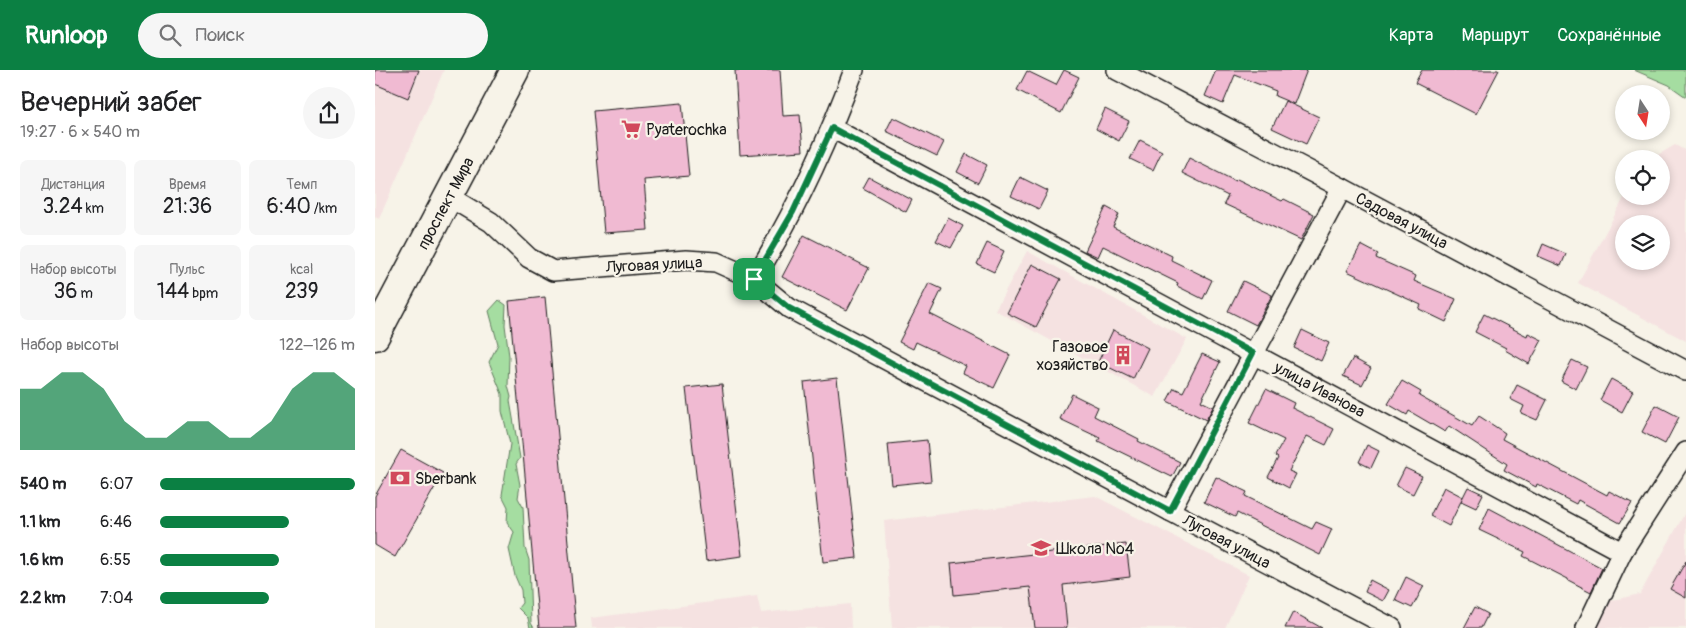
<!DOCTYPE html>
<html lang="ru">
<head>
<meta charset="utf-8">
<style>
	:root { --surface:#fff; --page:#f6f6f6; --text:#202124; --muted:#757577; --accent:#0b8043 }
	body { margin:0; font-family:Pangolin,sans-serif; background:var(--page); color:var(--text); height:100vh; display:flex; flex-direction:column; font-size:19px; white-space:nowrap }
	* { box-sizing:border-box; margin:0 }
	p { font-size:16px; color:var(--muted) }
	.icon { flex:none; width:28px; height:28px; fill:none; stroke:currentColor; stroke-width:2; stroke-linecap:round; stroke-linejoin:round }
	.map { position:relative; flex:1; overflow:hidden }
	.side { display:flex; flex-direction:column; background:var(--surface); width:375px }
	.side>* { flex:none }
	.needle { width:32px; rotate:168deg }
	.tools { position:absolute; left:1240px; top:15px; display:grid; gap:10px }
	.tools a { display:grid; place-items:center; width:55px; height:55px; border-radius:50%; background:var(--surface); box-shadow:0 2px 8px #0003; font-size:25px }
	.pin { position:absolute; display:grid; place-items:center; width:42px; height:42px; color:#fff; margin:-21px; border-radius:10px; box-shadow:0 2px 8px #0006 }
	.round { display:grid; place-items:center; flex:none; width:52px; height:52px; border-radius:26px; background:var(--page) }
	.head { display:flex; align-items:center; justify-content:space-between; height:85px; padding:0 20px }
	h1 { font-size:28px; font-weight:600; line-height:38px }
	.stats { display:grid; grid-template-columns:repeat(3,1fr); gap:8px; height:85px; padding:5px 20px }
	.stats div { display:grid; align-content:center; border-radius:8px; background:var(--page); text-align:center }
	.stats b { font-size:21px; font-weight:600 }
	.stats small { font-size:14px; font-weight:400 }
	.stats p { font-size:14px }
	.chart { height:140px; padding:10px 20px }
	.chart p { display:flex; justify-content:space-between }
	.chart svg { width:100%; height:90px; margin-top:5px; fill:var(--accent); opacity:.7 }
	ul { padding:0 20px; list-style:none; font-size:16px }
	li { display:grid; grid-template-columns:80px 60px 1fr; align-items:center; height:38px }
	li i { height:12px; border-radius:6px; background:var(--accent) }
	header { display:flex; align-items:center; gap:30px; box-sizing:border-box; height:70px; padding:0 25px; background:var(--accent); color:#fff }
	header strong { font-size:24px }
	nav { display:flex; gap:28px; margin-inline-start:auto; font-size:18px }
	.search { width:350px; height:45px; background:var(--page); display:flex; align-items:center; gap:12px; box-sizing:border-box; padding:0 18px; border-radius:28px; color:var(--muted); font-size:19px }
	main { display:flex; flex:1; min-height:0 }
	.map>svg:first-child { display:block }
</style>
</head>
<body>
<header>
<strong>Runloop</strong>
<div class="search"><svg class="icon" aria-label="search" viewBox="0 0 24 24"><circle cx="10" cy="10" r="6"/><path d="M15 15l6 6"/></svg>Поиск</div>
<nav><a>Карта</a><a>Маршрут</a><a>Сохранённые</a></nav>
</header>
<main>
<section class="side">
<div class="head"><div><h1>Вечерний забег</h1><p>19:27 · 6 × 540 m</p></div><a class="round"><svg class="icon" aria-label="share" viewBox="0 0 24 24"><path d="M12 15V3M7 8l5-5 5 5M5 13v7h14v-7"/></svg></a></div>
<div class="stats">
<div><p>Дистанция</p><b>3.24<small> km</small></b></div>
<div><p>Время</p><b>21:36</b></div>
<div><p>Темп</p><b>6:40<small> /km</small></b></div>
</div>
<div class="stats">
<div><p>Набор высоты</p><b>36<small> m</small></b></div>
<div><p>Пульс</p><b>144<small> bpm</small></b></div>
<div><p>kcal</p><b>239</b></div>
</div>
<div class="chart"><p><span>Набор высоты</span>122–126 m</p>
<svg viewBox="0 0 160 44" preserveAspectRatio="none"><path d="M0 44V14L10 14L20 6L30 6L40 14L50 30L60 38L70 38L80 30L90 30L100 38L110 38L120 30L130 14L140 6L150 6L160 14V44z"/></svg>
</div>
<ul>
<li><b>540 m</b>6:07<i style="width:100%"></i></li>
<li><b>1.1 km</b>6:46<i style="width:66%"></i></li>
<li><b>1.6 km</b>6:55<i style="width:61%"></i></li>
<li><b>2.2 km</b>7:04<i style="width:56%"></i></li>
</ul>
</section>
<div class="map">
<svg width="1311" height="558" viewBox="0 0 1311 558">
	<rect width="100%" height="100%" fill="#f7f3e8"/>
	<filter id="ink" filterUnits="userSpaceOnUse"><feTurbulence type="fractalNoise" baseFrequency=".02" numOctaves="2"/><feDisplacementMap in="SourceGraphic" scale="10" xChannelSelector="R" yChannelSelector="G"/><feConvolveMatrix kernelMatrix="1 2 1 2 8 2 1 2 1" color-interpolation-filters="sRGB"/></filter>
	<g filter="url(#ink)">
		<g fill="#f5e2e1" fill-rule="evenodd">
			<polygon points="0,0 69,0 4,149 0,147"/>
			<path d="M1300 75 1311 81V271L1203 213 1250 126H1286V89H1276ZM1249 154H1286V191H1249Z"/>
			<polygon points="652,181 812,269 780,327 620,240"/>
			<polygon points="720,426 874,505 850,558 517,558 509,451"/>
			<polygon points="1311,441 1311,558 1221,558 1234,531 1265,524"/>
			<polygon points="382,526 386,543 475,534 476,558 217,558 216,548"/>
		</g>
		<g fill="#a5dda1" stroke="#607c5e">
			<polygon points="1259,0 1311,0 1311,27 1294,15"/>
			<polygon points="124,230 131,235 130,255 134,286 133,316 136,327 135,331 145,388 141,394 145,415 143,428 148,437 150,478 154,490 156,553 159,558 155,558 153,548 143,538 147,533 146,520 140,506 134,479 139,462 132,452 133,437 127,425 135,374 127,341 127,324 114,292 123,274 114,241"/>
		</g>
		<g fill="#f0bad2" stroke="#1c1c1c">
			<polygon points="0,0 44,0 33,28 0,14"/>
			<polygon points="360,0 405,0 408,46 425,45 428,81 365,85"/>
			<polygon points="689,0 704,7 686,43 642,20 652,1 681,15"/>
			<polygon points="841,0 932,0 919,34 900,26 901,21 860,5 848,34 830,26"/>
			<polygon points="1047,0 1124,0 1101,44 1040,13"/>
			<polygon points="910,31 944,47 931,74 897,58"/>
			<polygon points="307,33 314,106 269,110 273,160 229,163 218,41"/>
			<polygon points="730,39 754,51 744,71 721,59"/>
			<polygon points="518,47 569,72 562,86 511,61"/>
			<polygon points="765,70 787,81 778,100 755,89"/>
			<polygon points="591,84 612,95 603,113 582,102"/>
			<polygon points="814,88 860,111 862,109 907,131 909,129 939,144 926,170 849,134 853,126 807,103"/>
			<polygon points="494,107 537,130 531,142 488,118"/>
			<polygon points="645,107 673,121 664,139 636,126"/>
			<polygon points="731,137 744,144 738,157 797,186 796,190 837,210 828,229 802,216 803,213 728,176 723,187 710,181"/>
			<polygon points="573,148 588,156 576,178 561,171"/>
			<polygon points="429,165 494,198 472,240 407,207"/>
			<polygon points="612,173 629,181 619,202 602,194"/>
			<polygon points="1168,174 1191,184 1186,196 1163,186"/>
			<polygon points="986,175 1003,184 1001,188 1041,206 1039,211 1081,229 1071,252 1044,239 1046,235 972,201"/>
			<polygon points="657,194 686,209 661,257 632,243"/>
			<polygon points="868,211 897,225 881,255 853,241"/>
			<polygon points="554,213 567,219 555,244 635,285 619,318 588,303 591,296 541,272 538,279 524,272"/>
			<polygon points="170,227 201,558 164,558 134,231"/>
			<polygon points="1109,244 1152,266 1153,263 1167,270 1154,294 1130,280 1131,278 1100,262"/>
			<polygon points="738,260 773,278 758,309 723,292"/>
			<polygon points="927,260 954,273 946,291 919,278"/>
			<polygon points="827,284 845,292 826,331 838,337 831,350 792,331 799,318 808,322"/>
			<polygon points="978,288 996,298 987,315 968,306"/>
			<polygon points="1197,290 1212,297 1201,319 1186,311"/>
			<polygon points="462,308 482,488 448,492 429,312"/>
			<polygon points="1236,309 1258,321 1247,342 1225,330"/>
			<polygon points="1027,311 1046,322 1044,326 1097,356 1104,346 1130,363 1127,369 1232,425 1234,421 1257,433 1245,453 1203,430 1201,434 1162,414 1161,417 1129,400 1132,394 1074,356 1070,362 1034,341 1032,345 1013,334"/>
			<polygon points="347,314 367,486 331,491 311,318"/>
			<polygon points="1142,315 1172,330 1162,350 1146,343 1149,336 1135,329"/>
			<polygon points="891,319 919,333 917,338 959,359 951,375 932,366 914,401 921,404 914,418 893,407 903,388 900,386 909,370 874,353"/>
			<polygon points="697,324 723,337 719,346 764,369 763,371 805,392 797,407 723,371 725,368 685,349"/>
			<polygon points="1281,335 1304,347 1290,374 1267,362"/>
			<polygon points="552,370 556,411 517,415 513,374"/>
			<polygon points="992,375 1004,381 996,398 984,392"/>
			<polygon points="26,380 68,403 20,487 0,475 0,426"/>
			<polygon points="1030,398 1047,406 1038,424 1021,416"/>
			<polygon points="841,407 872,422 870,426 937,459 941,452 957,459 945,485 862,443 860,447 829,432"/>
			<polygon points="1069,417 1088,427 1074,456 1055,446"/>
			<polygon points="1093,417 1108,424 1101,438 1086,431"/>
			<polygon points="1114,438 1227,498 1216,522 1193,510 1193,509 1148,486 1150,482 1104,460"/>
			<polygon points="751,474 755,507 688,515 692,558 660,558 655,517 579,525 576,493"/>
			<polygon points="1311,491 1311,528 1295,519"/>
			<polygon points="1031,507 1049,516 1037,538 1020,530"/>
			<polygon points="995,510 1014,520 1008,531 990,522"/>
			<polygon points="1100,537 1113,544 1106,558 1089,558"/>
			<polygon points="918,542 947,558 910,558"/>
		</g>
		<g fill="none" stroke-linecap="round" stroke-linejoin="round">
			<defs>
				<g id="minor">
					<polyline points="742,0 967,118 1311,301"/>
					<polyline points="457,58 1247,482"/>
					<polyline points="73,126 116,152 154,188 178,201 311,190 341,192 379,209 414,238 795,441 1017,558"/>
					<path d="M379 209C420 143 452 73 479 0"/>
					<polyline points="795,441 967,118"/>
					<polyline points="1211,558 1247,482 1311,382"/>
				</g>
				<polyline id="primary" points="0,266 140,0"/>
			</defs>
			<use href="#minor" stroke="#1c1c1c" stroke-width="22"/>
			<use href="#primary" stroke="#1c1c1c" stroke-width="31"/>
			<use href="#minor" stroke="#f7f3e8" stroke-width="19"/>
			<use href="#primary" stroke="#f7f3e8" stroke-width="28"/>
		</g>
	</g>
	<g fill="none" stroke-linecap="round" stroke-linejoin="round" filter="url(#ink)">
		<defs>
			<polygon id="route" points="457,58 878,283 795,441 414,238 379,209 418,142"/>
		</defs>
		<use href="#route" stroke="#fff" stroke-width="10"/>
		<use href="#route" stroke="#0b8043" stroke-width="6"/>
	</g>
	<defs>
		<symbol id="supermarket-bare" viewBox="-9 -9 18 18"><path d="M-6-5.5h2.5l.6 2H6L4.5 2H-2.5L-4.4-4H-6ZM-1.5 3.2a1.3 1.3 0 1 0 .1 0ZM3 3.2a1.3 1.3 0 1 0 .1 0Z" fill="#d1495b" stroke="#f7f3e8" stroke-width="2.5" paint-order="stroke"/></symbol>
		<symbol id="building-bare" viewBox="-9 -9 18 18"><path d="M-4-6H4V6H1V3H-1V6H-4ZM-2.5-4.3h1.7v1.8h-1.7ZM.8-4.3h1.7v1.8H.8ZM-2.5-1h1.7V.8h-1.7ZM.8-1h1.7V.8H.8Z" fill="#d1495b" stroke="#f7f3e8" stroke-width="2.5" paint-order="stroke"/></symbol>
		<symbol id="bank-bare" viewBox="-9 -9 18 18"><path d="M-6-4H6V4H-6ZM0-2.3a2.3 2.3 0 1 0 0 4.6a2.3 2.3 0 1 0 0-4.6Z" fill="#d1495b" stroke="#f7f3e8" stroke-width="2.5" paint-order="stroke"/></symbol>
		<symbol id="school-bare" viewBox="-9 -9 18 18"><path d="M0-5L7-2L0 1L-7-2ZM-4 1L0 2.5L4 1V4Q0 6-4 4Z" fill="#d1495b" stroke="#f7f3e8" stroke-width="2.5" paint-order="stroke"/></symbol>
	</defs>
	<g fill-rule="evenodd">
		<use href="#supermarket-bare" x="242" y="45" width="28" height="28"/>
		<use href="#building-bare" x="734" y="271" width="28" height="28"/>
		<use href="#bank-bare" x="11" y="394" width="28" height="28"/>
		<use href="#school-bare" x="652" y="464" width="28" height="28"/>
	</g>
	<g text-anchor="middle" stroke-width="4.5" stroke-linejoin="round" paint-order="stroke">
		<g font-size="16" fill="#1c1c1c" stroke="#f7f3e8" text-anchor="start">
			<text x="271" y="65">Pyaterochka</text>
			<text x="733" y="282" text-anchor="end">Газовое<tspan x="733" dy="18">хозяйство</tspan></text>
			<text x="40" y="414">Sberbank</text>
			<text x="681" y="484">Школа №4</text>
		</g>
		<g font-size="16" fill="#1c1c1c" stroke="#f7f3e8">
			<text transform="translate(70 133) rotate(-62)" y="6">проспект Мира</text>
			<text transform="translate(1027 150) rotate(28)" y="6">Садовая улица</text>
			<text transform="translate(279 194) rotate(-3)" y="6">Луговая улица</text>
			<text transform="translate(945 319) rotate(28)" y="6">улица Иванова</text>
			<text transform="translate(852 471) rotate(28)" y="6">Луговая улица</text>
		</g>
	</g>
</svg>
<div class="tools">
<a><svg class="needle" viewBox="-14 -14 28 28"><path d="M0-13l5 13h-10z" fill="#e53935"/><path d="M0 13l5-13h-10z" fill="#757577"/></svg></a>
<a><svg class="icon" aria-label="locate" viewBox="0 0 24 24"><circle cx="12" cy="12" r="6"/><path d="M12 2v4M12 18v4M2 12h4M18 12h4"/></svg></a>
<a><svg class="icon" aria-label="layers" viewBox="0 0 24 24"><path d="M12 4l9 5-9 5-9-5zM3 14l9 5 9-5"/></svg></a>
</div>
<div class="pin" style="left:379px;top:209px;background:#1e9e55"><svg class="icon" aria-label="arrive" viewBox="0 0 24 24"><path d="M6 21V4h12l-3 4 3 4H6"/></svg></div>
</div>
</main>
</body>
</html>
